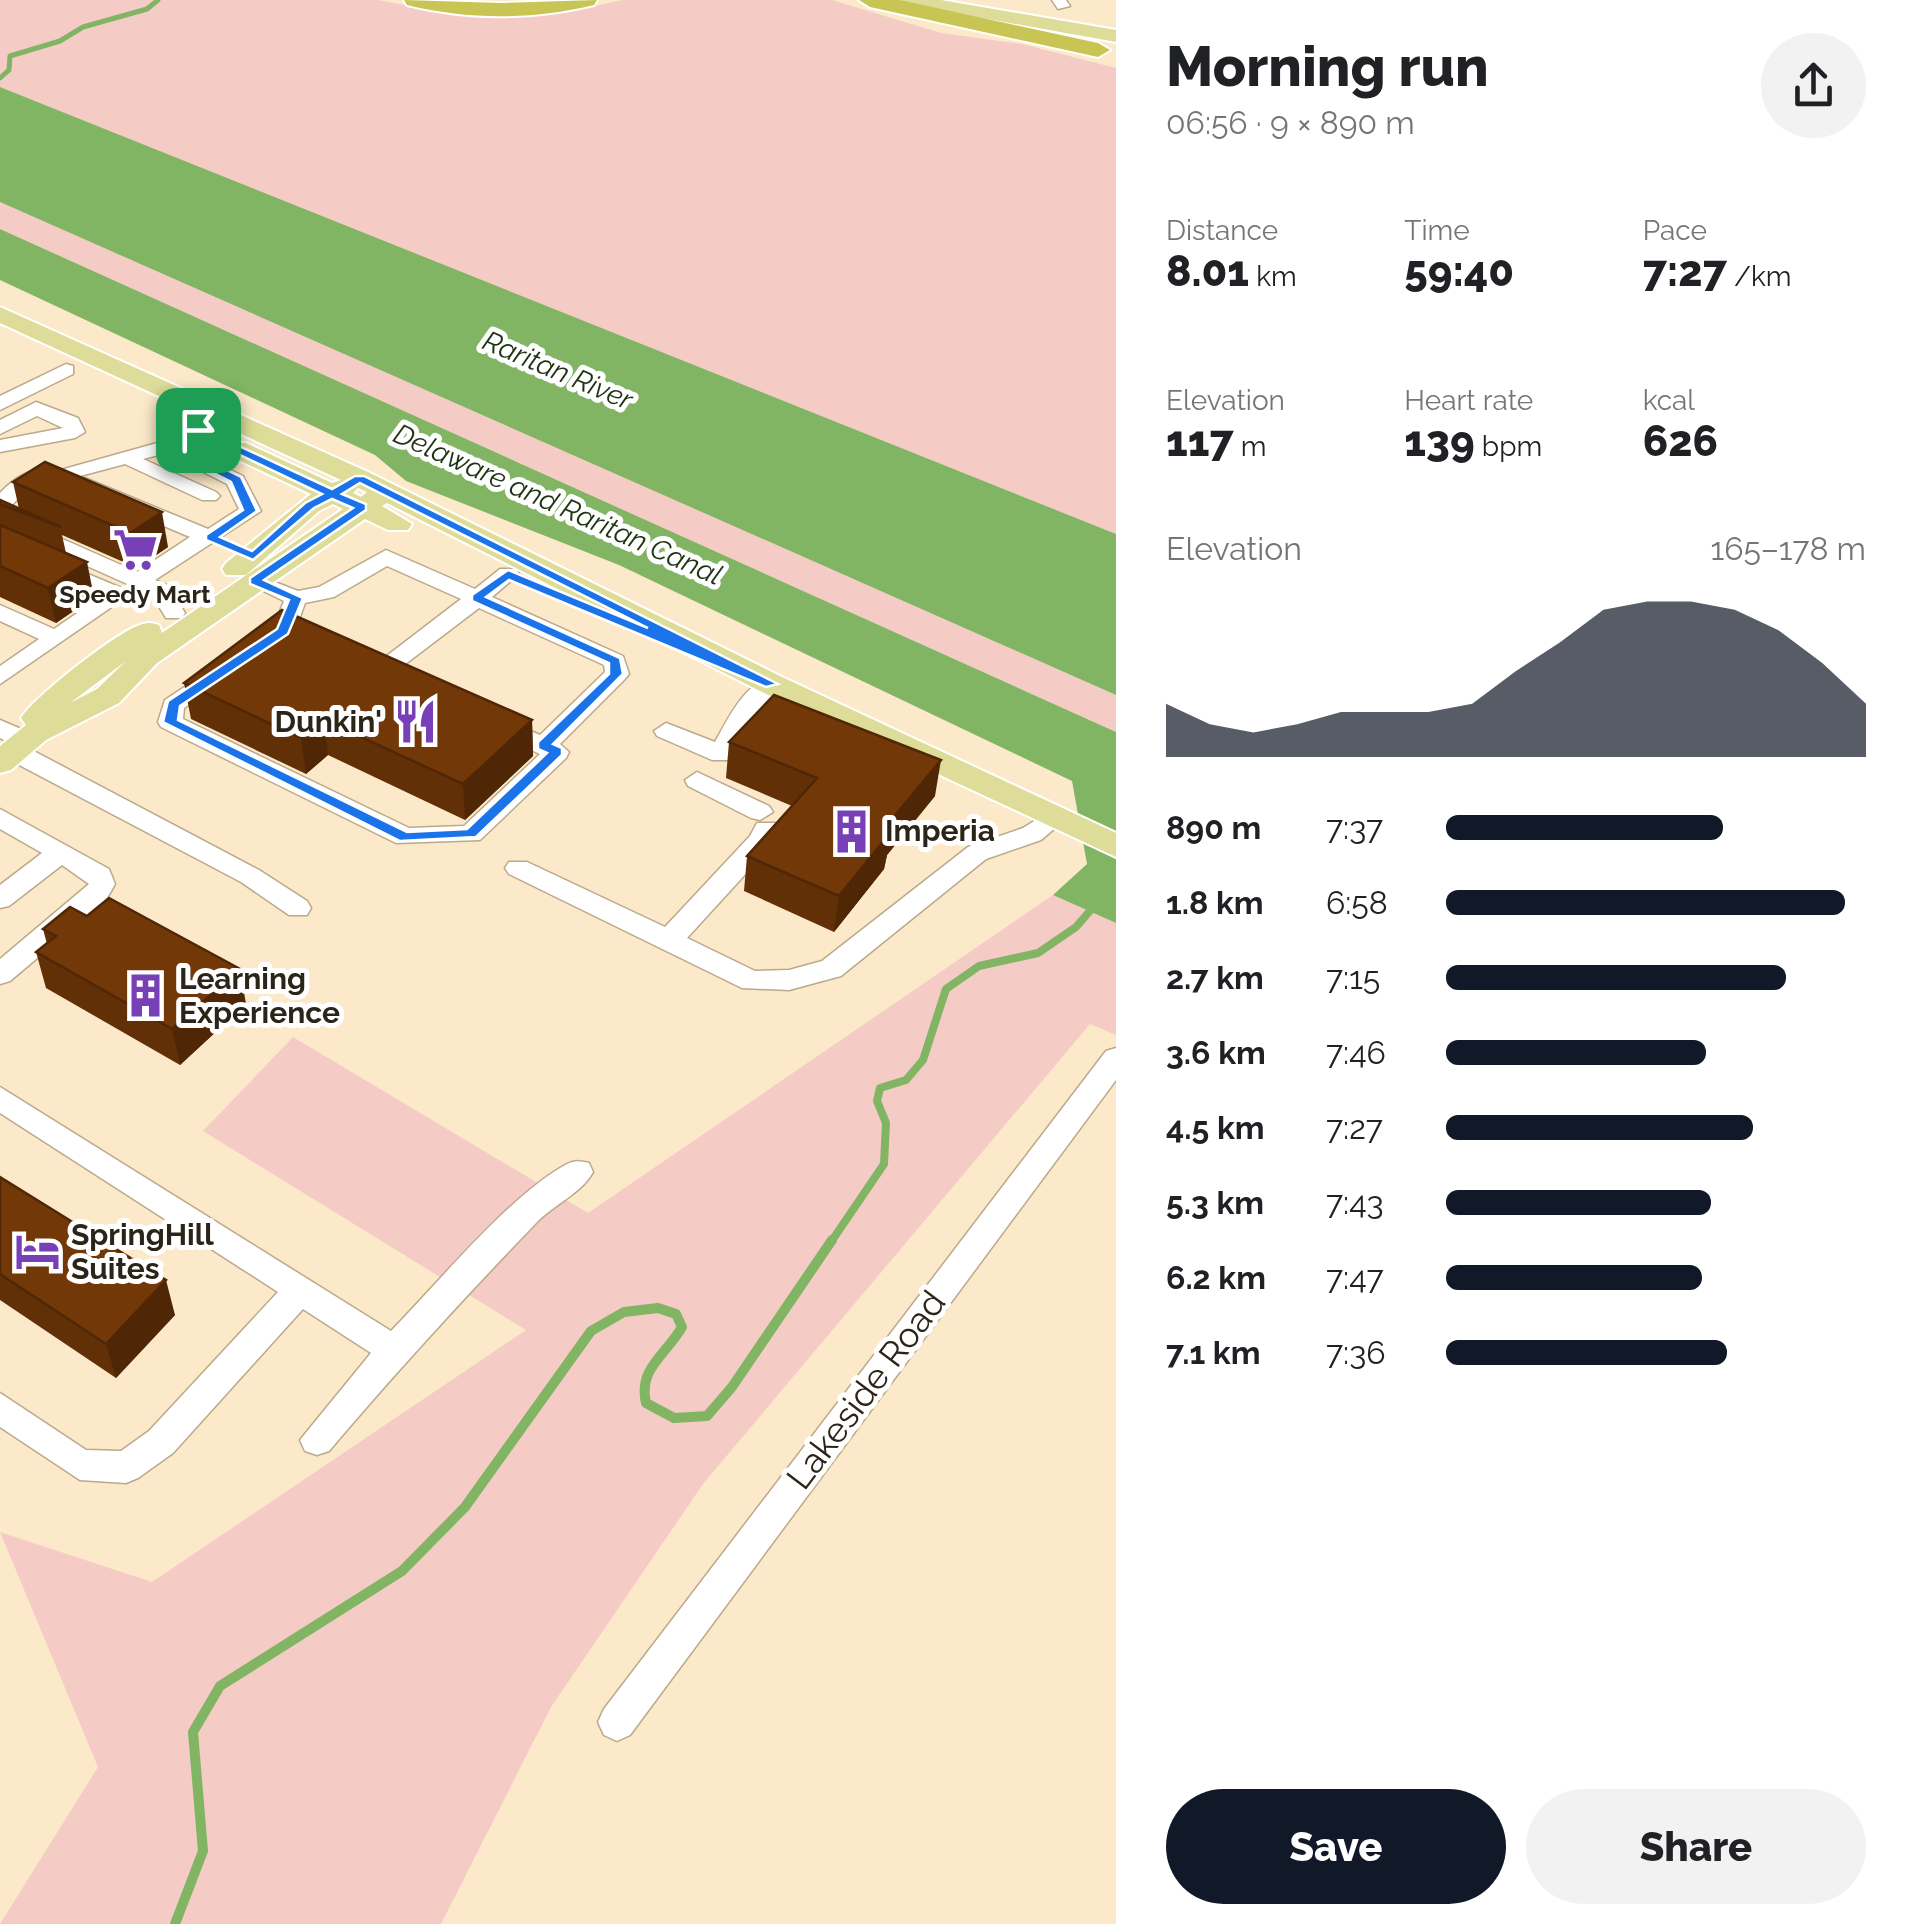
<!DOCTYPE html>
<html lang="en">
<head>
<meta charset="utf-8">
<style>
	:root { --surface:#fff; --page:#f2f2f2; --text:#202124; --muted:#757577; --accent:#111827 }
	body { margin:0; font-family:Raleway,sans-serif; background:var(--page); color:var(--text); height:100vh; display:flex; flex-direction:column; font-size:38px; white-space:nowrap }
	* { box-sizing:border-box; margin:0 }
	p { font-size:32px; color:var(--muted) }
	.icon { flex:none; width:55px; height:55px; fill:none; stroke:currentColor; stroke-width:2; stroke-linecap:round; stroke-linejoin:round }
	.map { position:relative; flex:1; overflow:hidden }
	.side { display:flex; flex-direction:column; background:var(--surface); width:800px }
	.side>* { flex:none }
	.pin { position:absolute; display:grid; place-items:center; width:85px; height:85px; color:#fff; margin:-42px; border-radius:20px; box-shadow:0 5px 15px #0006 }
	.round { display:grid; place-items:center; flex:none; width:105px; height:105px; border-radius:52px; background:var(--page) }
	.headline { display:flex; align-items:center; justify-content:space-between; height:170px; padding:0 50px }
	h1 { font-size:55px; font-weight:800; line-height:75px }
	.stats { display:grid; grid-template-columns:repeat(3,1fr); gap:15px; height:170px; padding:10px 50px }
	.stats div { display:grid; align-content:center }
	.stats b { font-size:42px; font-weight:800 }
	.stats small { font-size:28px; font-weight:400 }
	.stats p { font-size:28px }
	.chart { height:280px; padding:20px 50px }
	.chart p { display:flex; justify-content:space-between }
	.chart svg { width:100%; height:180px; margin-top:10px; fill:var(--accent); opacity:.7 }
	.action { display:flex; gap:20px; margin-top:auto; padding:20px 50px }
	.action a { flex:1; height:115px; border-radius:60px; background:var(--accent); color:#fff; font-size:40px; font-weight:800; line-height:115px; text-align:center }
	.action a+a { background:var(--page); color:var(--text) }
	ul { padding:0 50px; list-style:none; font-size:32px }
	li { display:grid; grid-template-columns:160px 120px 1fr; align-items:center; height:75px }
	li i { height:25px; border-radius:12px; background:var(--accent) }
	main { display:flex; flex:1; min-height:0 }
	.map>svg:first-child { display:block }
</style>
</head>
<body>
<main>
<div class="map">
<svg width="1116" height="1924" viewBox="0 0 1116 1924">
	<rect width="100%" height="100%" fill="#fce9c9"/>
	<g fill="#f5cbc6">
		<polygon points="0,0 378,0 451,14 502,18 567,12 623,0 832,0 941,33 1022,44 1116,68 1116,534 0,87"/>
		<polygon points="0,202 1116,695 1116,732 0,229"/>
		<polygon points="1053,895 1116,923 1116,1035 1090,1024 703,1484 551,1707 441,1924 0,1924 98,1767 0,1532 152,1582 526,1330 203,1131 293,1037 588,1213"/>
	</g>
	<g fill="#81b564">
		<polygon points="0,87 1116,534 1116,695 0,202"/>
		<polygon points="0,229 1116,732 1116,923 1053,895 1087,864 1072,781 619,565 406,481 375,455 0,280"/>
	</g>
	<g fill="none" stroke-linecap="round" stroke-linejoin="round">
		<polyline stroke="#81b564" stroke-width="5" points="0,78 9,70 10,56 60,41 83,27 147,9 158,0"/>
		<polyline stroke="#81b564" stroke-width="8" points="831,1242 884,1164 886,1123 877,1101 880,1088 906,1080 923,1060 946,989 979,966 1038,953 1076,927 1095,905"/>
		<path stroke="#81b564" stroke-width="10" d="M175 1924 203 1851 193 1732 220 1686 402 1571 465 1507 591 1331 624 1312 658 1308 676 1314 682 1327C666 1355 638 1368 646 1403L674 1418 707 1416 732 1387 832 1240"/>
		<defs>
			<g id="minor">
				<polygon points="1052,0 1066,0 1070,6 1058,9"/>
				<polygon points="66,364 73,366 73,374 0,410 0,396"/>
				<polygon points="36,402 78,418 85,432 75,438 0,452 0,440 63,428 37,416 0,434 0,420"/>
				<path d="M168 440 243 476 261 511 155 580 169 586 185 613 182 618H166L152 595 0 527V493C15 477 35 465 57 471ZM166 453 227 484 239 509 208 529 80 476 125 464 202 500H216L220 496 216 492 143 459ZM57 479 60 482 190 537 137 572 13 517V504L30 486Z"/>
				<polygon points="0,537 126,590 129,595 0,684 0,666 39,639 0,621 0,605 54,629 102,596 0,552"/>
				<polygon points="386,550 475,589 500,569 516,569 519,574 492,597 623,656 629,674 625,679 560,744 569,752 566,758 480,840 396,843 161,727 158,722 165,700 210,670 226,670 230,675 226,680 184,708 183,719 409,828 464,826 540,754 489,731 486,726 489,721 507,721 540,735 605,672 604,665 479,608 387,678 371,678 367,673 371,668 461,599 387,566 334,597 305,603 296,628 310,638 298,645 272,631 284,601 243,581 254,574 298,591 319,587"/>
				<path d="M771 677 783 684 755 714 730 760H712L657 736 654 731 666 723 715 742C728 719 744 684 771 677Z"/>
				<polygon points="0,720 35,735 38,741 28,748 259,870 307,901 311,908 307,915 289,915 241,882 6,758 3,752 13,745 0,738"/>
				<polygon points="697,772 769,806 773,812 760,820 751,818 688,786 685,780"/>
				<polygon points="1055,808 1068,817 1041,840 986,859 841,976 789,990 742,988 509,874 505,868 509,862 527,862 665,927 750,836 757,823 775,823 779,829 771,846 687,938 755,971 789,970 822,961 968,847 1023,828"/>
				<polygon points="0,809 109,869 115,884 106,900 10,981 0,984 0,959 89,884 62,865 9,906 0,908 0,885 42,853 0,829"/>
				<polygon points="1116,1048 1116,1080 630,1735 617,1741 604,1735 598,1722 604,1709 1106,1051"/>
				<path d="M0 1087 391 1331C438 1283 511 1194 567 1164 575 1160 580 1161 589 1163L593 1172C582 1193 553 1205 536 1223 465 1297 396 1372 329 1451L317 1455 305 1451 300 1440 371 1353 303 1309 173 1453 138 1478 126 1483 80 1480 0 1427V1393L86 1450 121 1451 149 1431 278 1292 0 1113Z"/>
			</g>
			<g id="major">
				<polygon points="901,0 941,0 1116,30 1116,42 910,5"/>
				<path d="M0 307 368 472 782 677 1116 833V857L760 691 387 503 382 506 412 524 408 530H388L365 519 157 663 119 703 46 740 11 770 0 773V746L26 725 21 718C34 697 120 629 143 624 151 622 152 623 159 625L162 633 343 509 333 504 319 511 246 575H226L222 569 226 563 311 494 228 455 224 449 228 443H246L332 483 341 480 0 323ZM358 488 367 492 361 497 353 493ZM126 661 97 689 70 703Z"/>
			</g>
			<g id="highway">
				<path d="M404 0 501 3 597 0 594 5C532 20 469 20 407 5Z"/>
				<polygon points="859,0 900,0 1098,43 1110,50 1098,57 870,7"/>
			</g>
		</defs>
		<use href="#minor" stroke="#bba98b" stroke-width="3"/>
		<use href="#major" stroke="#fff" stroke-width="4"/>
		<use href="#highway" stroke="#fff" stroke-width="4"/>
		<use href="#minor" fill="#fff" fill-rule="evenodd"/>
		<use href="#major" fill="#dedc99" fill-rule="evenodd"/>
		<use href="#highway" fill="#c8c555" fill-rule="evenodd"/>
	</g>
	<g fill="#623007">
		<polygon points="13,482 168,547 137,568 62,535 66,553 94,597 56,623 0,597 0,500 19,509"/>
		<polygon points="184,683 532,720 533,756 465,820 328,755 306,774 191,719"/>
		<polygon points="729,742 935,796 887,855 884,869 834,932 744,891 747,856 792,806 726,778"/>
		<polygon points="87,916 246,1004 180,1065 46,988 36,952 47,944 43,929"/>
		<polygon points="0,1177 175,1315 116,1378 0,1300"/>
	</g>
	<g fill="#502706">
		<polygon points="162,512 168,547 137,568 130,533"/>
		<polygon points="87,562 94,597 56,623 48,588"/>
		<polygon points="324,720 328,755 306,774 301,738"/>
		<polygon points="532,720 533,756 465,820 463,784"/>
		<polygon points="941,760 935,796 887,855 884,869 834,932 839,896 883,830"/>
		<polygon points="240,969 246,1004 180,1065 172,1029"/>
		<polygon points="166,1280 175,1315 116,1378 106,1344"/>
	</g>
	<g fill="#723808" stroke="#502706" stroke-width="2.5">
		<polygon points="45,462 162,512 130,533 13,482"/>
		<polygon points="0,500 61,527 0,504"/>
		<polygon points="0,525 87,562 48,588 0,566"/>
		<polygon points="282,610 532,720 463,784 324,720 301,738 184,683"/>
		<polygon points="774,695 941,760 883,830 890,833 839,896 747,856 817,778 729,742"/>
		<polygon points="109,898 240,969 172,1029 36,952 56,936 43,929 70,907 87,916"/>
		<polygon points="0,1177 166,1280 106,1344 0,1274"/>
	</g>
	<path fill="#1a73e8" stroke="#fff" stroke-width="2.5" fill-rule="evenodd" d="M198 427 332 489 355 476H364L778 684 766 687 509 580 486 597 620 658 623 674 553 744 562 748V755L476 837 400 841 163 722 168 701 277 629 289 600 250 584V578L353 508 332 499 314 508 253 560 206 540V535L243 510 231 482 162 446ZM198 435 322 494 305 503 252 551 220 537 257 511 241 477 177 446ZM360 483 648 628 508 570 472 595V601L609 663V674L538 742V749L547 753 467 829 407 832 178 720 180 706 288 634 303 598 264 580 366 510V504L342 494Z"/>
	<defs>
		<symbol id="supermarket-bare" viewBox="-9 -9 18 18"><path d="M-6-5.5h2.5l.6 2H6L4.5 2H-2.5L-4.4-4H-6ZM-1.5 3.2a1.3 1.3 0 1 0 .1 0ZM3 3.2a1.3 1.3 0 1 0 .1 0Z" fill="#7840b6" stroke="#fff" stroke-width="2.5" paint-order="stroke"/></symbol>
		<symbol id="restaurant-bare" viewBox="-9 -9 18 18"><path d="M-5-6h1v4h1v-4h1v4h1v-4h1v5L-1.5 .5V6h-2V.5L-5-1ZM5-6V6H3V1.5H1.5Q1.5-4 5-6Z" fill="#7840b6" stroke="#fff" stroke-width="2.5" paint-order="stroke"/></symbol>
		<symbol id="building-bare" viewBox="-9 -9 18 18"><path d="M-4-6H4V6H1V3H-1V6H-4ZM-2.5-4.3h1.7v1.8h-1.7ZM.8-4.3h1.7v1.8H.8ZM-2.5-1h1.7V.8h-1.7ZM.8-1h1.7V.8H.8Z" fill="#7840b6" stroke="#fff" stroke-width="2.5" paint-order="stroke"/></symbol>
		<symbol id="hotel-bare" viewBox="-9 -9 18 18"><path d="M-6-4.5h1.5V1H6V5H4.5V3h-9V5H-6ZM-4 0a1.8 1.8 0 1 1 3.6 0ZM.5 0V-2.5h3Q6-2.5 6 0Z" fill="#7840b6" stroke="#fff" stroke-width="2.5" paint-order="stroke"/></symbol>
	</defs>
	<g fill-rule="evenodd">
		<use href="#supermarket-bare" x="104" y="518" width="63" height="63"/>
		<use href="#restaurant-bare" x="384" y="690" width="63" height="63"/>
		<use href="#building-bare" x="820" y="800" width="63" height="63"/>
		<use href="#building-bare" x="114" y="964" width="63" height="63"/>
		<use href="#hotel-bare" x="6" y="1220" width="63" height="63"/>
	</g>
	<g text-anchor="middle" stroke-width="10" stroke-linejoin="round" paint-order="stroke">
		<g font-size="25" font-weight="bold" fill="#2b2418" stroke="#fff">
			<text x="135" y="603">Speedy Mart</text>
		</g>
		<g font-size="28" font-style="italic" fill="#1e3312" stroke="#fff">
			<text transform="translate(558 370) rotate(23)" y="10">Raritan River</text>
			<text transform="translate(558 504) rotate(24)" y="10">Delaware and Raritan Canal</text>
		</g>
		<g font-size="30" font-weight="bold" fill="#2b2418" stroke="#fff" text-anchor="start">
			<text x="382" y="732" text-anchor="end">Dunkin'</text>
			<text x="885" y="841">Imperia</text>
			<text x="179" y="989">Learning<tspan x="179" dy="34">Experience</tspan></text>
			<text x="71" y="1245">SpringHill<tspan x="71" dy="34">Suites</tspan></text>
		</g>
		<g font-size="35" fill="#2b2418" stroke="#fff">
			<text transform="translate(866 1390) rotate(-53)" y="12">Lakeside Road</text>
		</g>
	</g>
</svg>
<div class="pin" style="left:198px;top:430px;background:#1e9e55"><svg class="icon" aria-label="arrive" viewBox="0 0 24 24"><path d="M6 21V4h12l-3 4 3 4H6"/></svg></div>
</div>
<section class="side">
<div class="headline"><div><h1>Morning run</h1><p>06:56 · 9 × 890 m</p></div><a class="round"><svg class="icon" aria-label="share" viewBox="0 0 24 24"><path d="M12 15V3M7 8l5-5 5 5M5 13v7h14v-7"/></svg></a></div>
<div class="stats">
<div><p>Distance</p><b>8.01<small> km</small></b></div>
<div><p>Time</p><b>59:40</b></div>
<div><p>Pace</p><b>7:27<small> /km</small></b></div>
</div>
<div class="stats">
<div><p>Elevation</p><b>117<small> m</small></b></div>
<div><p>Heart rate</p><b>139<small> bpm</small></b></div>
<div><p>kcal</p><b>626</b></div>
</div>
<div class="chart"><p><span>Elevation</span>165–178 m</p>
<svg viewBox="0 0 160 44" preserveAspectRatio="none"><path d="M0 44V31L10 36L20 38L30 36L40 33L50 33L60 33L70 31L80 23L90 16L100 8L110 6L120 6L130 8L140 13L150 21L160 31V44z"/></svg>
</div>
<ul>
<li><b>890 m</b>7:37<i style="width:66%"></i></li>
<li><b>1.8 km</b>6:58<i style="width:95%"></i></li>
<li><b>2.7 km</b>7:15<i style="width:81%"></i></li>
<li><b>3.6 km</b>7:46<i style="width:62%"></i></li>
<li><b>4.5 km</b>7:27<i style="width:73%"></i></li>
<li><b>5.3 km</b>7:43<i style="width:63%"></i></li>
<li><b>6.2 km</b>7:47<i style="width:61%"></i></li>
<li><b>7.1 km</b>7:36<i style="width:67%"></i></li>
</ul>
<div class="action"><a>Save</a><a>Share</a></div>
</section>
</main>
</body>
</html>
